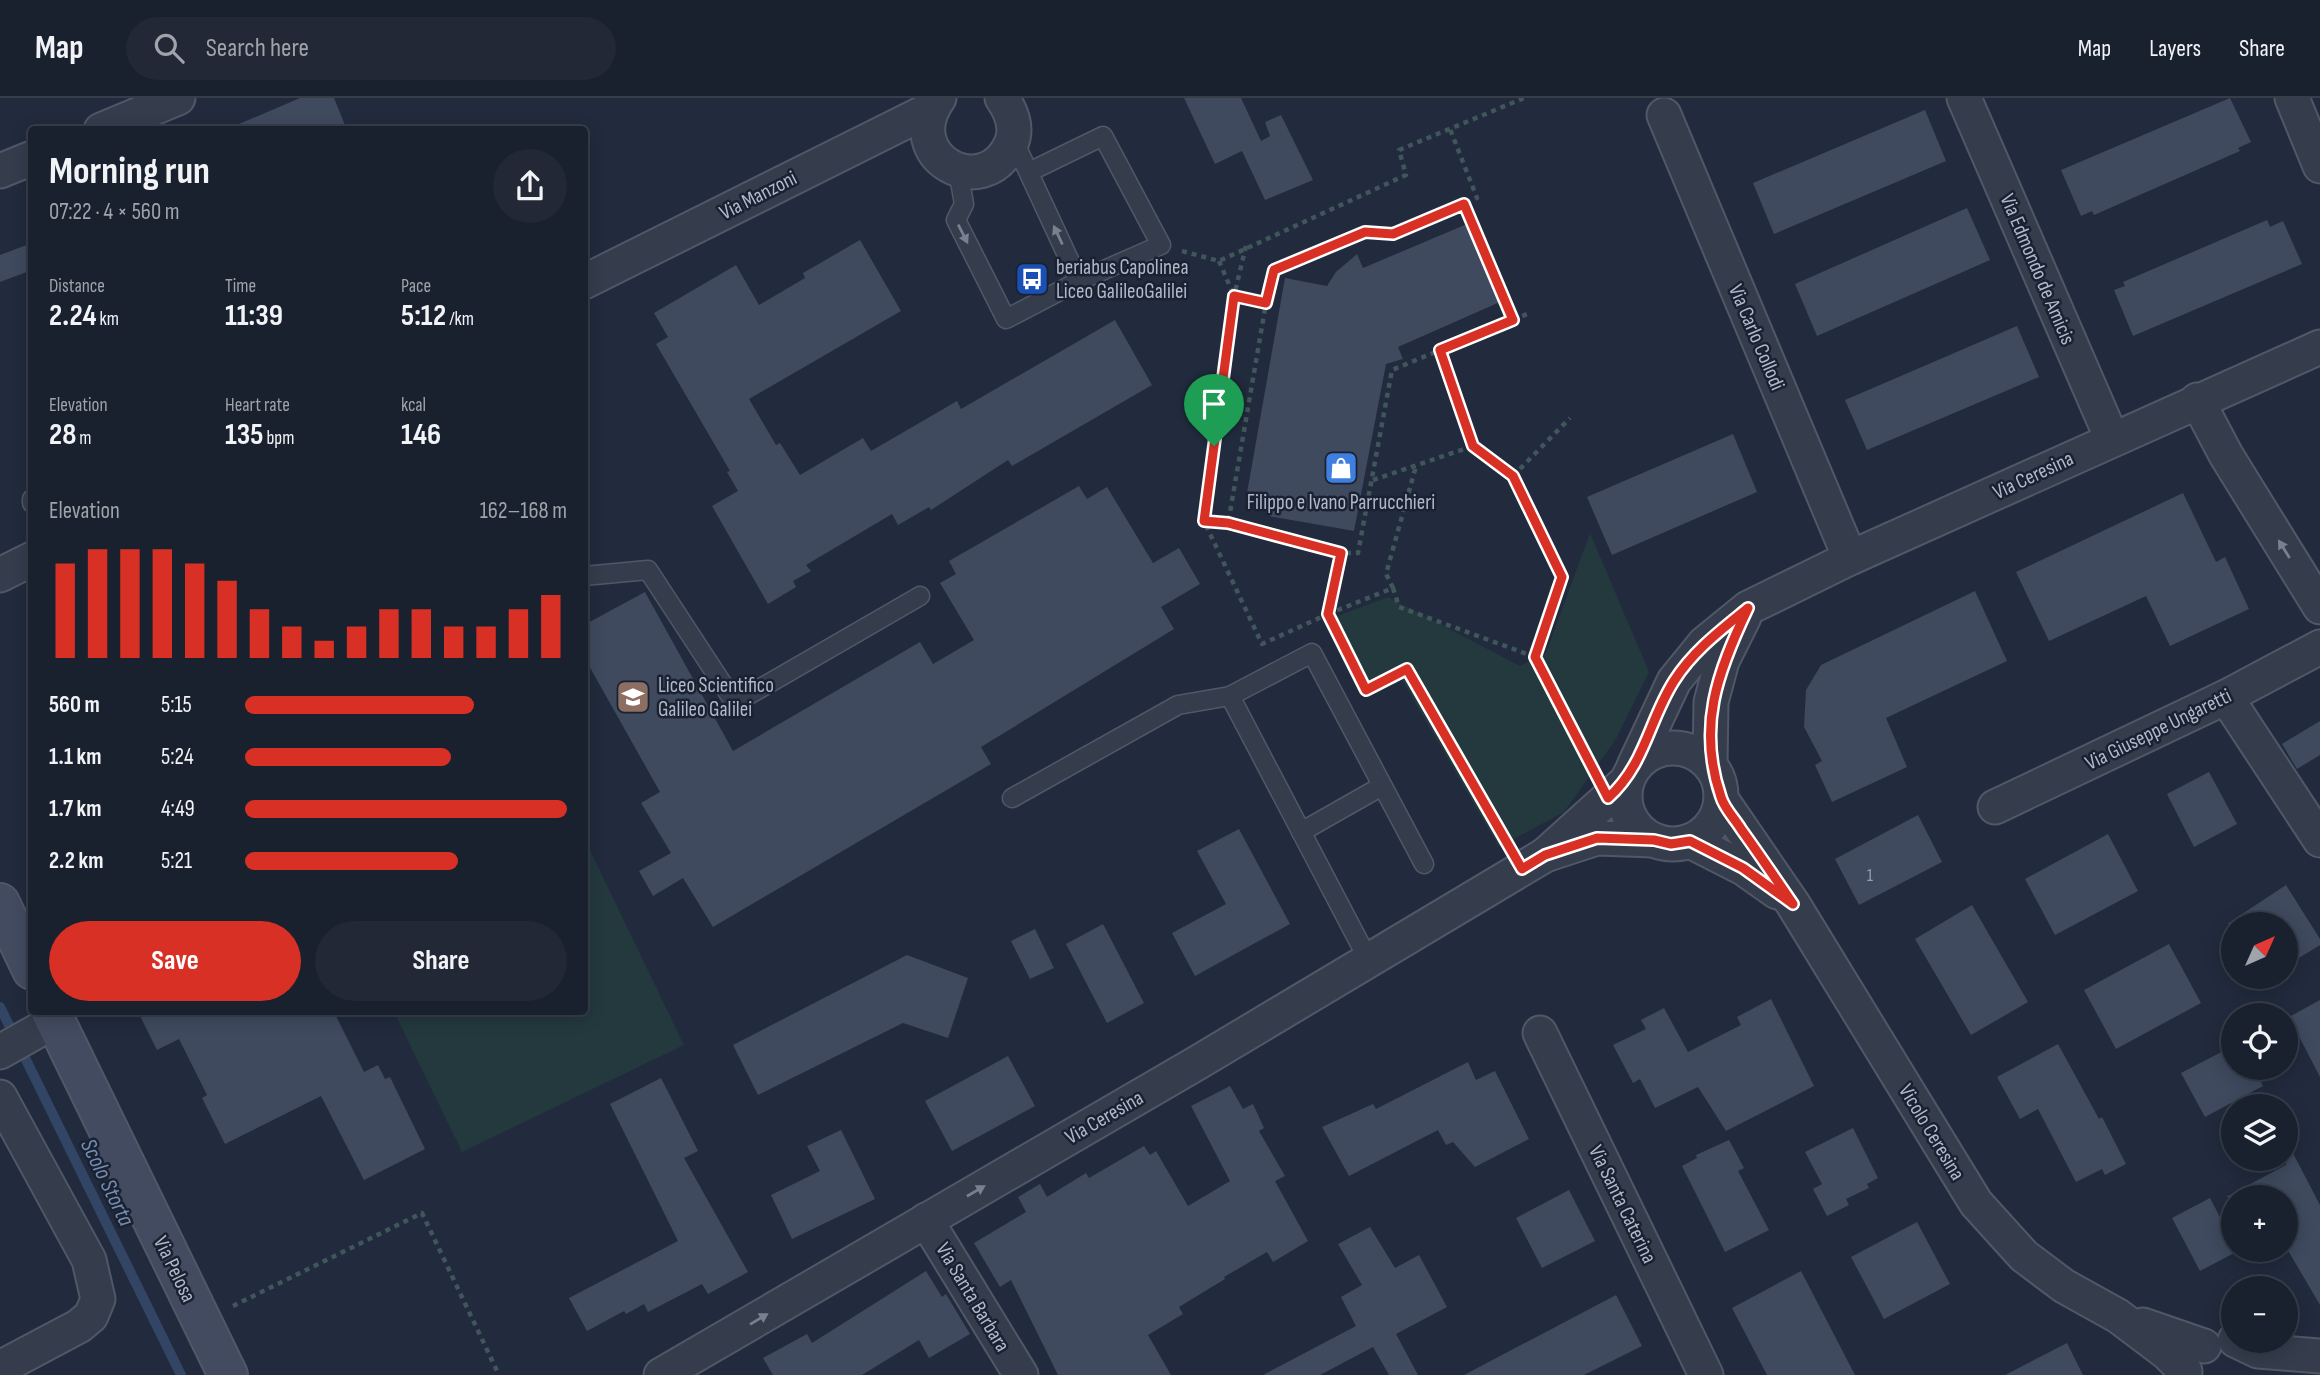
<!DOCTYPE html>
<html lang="en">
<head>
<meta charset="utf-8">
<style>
	:root { --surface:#19202e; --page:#222836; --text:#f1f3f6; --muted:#9fa3aa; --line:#373e4a; --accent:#d93025 }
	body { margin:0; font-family:"Sofia Sans Condensed",sans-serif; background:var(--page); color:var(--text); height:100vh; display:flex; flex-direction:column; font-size:26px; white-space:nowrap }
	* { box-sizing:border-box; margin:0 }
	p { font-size:23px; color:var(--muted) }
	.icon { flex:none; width:38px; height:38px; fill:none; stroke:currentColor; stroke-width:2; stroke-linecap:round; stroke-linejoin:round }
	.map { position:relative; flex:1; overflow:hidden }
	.details { position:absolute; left:28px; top:28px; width:560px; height:889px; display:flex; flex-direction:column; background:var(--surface); border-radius:7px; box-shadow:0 4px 18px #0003,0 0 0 2px var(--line) }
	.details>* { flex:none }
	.needle { width:46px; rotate:45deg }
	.tools { position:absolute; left:2221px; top:814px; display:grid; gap:14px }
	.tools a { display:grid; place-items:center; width:77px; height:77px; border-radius:50%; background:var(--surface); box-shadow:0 4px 18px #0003,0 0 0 2px var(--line); font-size:35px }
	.pin { position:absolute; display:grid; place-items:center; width:60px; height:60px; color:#fff; margin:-72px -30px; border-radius:50% 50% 50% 0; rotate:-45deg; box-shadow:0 0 7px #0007 }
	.pin .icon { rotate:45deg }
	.round { display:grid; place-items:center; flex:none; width:74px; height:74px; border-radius:37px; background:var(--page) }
	.headline { display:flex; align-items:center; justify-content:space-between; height:119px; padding:0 21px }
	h1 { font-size:38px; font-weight:700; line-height:52px }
	.stats { display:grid; grid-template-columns:repeat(3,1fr); gap:10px; height:119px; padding:7px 21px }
	.stats div { display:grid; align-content:center }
	.stats b { font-size:30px; font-weight:700 }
	.stats small { font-size:19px; font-weight:400 }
	.stats p { font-size:19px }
	.chart { height:196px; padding:14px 21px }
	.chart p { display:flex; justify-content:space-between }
	.chart svg { width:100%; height:126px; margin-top:7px; stroke:var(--accent); stroke-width:6 }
	.action { display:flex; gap:14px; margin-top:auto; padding:14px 21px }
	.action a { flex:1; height:80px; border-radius:42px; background:var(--accent); color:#fff; font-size:28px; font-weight:700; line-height:80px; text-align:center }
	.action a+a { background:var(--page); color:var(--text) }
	ul { padding:0 21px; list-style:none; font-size:23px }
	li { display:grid; grid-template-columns:112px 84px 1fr; align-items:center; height:52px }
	li i { height:18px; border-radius:9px; background:var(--accent) }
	header { display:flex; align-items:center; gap:42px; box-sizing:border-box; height:98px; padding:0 35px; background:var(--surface); border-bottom:2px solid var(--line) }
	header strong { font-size:33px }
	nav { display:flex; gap:38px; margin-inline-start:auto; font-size:24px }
	.search { width:490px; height:63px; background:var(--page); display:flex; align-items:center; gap:18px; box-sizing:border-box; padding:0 24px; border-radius:38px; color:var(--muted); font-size:26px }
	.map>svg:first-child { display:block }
</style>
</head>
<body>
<header>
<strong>Map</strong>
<div class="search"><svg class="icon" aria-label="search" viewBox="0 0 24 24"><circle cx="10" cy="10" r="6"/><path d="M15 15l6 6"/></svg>Search here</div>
<nav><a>Map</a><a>Layers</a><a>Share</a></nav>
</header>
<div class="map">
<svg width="2320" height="1277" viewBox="0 0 2320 1277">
	<rect width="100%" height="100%" fill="#212b3d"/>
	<g fill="#23393e">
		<polygon points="1590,435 1649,574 1616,641 1564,714 1499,749 1401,580 1366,598 1324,523 1388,499 1520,568 1546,555"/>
		<polygon points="585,742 684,947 462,1054 394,914 584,914"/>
	</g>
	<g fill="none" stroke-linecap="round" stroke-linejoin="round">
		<polyline stroke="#334565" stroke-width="10" points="0,909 181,1277"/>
	</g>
	<g fill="#3f4a5f">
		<polygon points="300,0 334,0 347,32 225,32"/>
		<polygon points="1184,0 1241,0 1261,43 1270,38 1265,24 1281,17 1313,82 1265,102 1242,53 1215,66"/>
		<polygon points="2230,0 2251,44 2238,50 2240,53 2094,117 2092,113 2081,118 2061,72"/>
		<polygon points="1925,12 1946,63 1774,136 1753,85"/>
		<polygon points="1967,110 1990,162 1817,238 1795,186"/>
		<polygon points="2267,122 2270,129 2283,123 2302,166 2133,238 2114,192 2125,188 2123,184"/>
		<polygon points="1467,126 1500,204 1398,249 1403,261 1386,266 1354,433 1269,418 1272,400 1247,395 1285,180 1327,188 1336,174 1357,156 1363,170"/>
		<polygon points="860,142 901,213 749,301 776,347 780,345 800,377 863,340 871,353 957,303 961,311 1115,222 1152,287 1012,368 1008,362 931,412 929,409 898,427 892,416 806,467 811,473 793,483 796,489 768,506 712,408 738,393 727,374 730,373 656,246 668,239 654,215 736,167 759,207 805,180 803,175"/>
		<polygon points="32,145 32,172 0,184 0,157"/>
		<polygon points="2017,228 2039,279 1867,352 1845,302"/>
		<polygon points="1733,336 1757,394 1612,457 1587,399"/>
		<polygon points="1079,388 1087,401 1107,389 1153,465 1179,450 1200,486 1161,509 1174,531 981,649 991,666 713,829 683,780 653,798 639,773 671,755 641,705 660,694 584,559 584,527 645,494 733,653 920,544 933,566 974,542 940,485 956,476 949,463"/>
		<polygon points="2183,395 2216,464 2225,459 2249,511 2170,548 2146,498 2049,543 2016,474"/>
		<polygon points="1975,493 2007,563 1886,620 1907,669 1832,704 1815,667 1822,663 1804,629 1806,592 1821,567"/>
		<polygon points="2320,623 2320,657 2297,671 2282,646"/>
		<polygon points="2209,674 2237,726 2194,749 2167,696"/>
		<polygon points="1918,717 1942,764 1859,807 1835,761"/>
		<polygon points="1239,731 1290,826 1195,878 1172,835 1226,806 1197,753"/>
		<polygon points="2108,736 2138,793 2055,837 2025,781"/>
		<polygon points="2286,787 2320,841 2320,847 2286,868 2286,826 2227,826"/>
		<polygon points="1972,807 2028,904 1971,937 1915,841"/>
		<polygon points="1103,826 1144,905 1107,925 1066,846"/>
		<polygon points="1035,831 1054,870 1030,881 1011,843"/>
		<polygon points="2169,846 2201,905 2116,951 2084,892"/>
		<polygon points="907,857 968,880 948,940 903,925 758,997 733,947"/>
		<polygon points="1771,901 1814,988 1726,1033 1698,989 1655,1010 1640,981 1633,985 1613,947 1646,931 1641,922 1664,910 1688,954 1741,927 1737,919"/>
		<polygon points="2320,902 2320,979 2289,919"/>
		<polygon points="138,914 334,914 364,974 378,967 385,981 390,979 425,1051 364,1082 321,998 225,1046 202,1000 207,997 179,941 157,952"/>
		<polygon points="2058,946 2099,1021 2102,1019 2126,1066 2105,1077 2102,1071 2076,1084 2038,1011 2020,1021 1997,979"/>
		<polygon points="2233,948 2233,970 2254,970 2263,988 2205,1019 2181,975"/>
		<polygon points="1008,958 1035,1008 952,1053 925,1003"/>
		<polygon points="1468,964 1476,982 1495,973 1529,1041 1475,1069 1453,1044 1446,1047 1438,1032 1349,1078 1322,1029 1373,1006 1376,1011"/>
		<polygon points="661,980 698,1053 684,1060 748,1174 708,1196 702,1186 648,1214 644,1206 626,1216 624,1213 587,1233 569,1200 678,1143 610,1006"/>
		<polygon points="1230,988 1243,1011 1253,1006 1264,1030 1259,1033 1285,1078 1275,1083 1308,1143 1273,1164 1267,1154 1224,1179 1225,1181 1179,1209 1183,1216 1148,1237 1171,1277 1058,1277 1011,1182 1000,1189 974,1145 1026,1114 1018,1099 1040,1086 1047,1099 1086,1075 1089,1080 1144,1048 1150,1057 1156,1053 1188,1108 1230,1083 1191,1008"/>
		<polygon points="1853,1030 1878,1080 1867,1086 1869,1090 1846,1101 1849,1107 1827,1118 1813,1091 1822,1086 1805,1054"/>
		<polygon points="841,1032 875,1101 792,1141 771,1097 820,1073 807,1048"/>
		<polygon points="1729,1042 1744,1070 1738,1073 1769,1132 1725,1154 1682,1068 1697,1060 1696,1057"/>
		<polygon points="2286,1042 2320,1107 2320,1207 2286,1149 2286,1099 2226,1099 2286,1067"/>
		<polygon points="1569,1092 1595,1143 1542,1170 1516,1120"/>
		<polygon points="2210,1100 2233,1144 2233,1152 2238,1153 2200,1173 2172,1120"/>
		<polygon points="1917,1124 1950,1186 1884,1221 1851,1159"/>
		<polygon points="1370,1129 1395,1170 1419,1157 1447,1209 1396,1236 1418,1277 1389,1277 1373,1249 1320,1277 1263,1277 1356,1228 1341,1199 1362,1187 1338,1146"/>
		<polygon points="926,1173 942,1199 946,1196 970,1236 929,1260 919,1242 862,1277 773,1277 763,1260 807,1236 812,1245"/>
		<polygon points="1801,1173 1855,1277 1767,1277 1732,1210"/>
		<polygon points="1616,1197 1642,1248 1584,1277 1464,1277"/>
		<polygon points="2067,1245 2083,1277 2005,1277"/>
	</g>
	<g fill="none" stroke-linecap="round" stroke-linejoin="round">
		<defs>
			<g id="service">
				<polyline points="958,72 964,106 956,122 1006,221 1079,183 1013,41"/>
				<polyline points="1029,74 1103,38 1161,147 1079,183"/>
				<polyline points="32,401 32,405"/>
				<polyline points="584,478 648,472 735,605 920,498"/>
				<polyline points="1230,598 1369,863"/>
				<polyline points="1012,700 1178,607 1230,598 1312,555 1424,766"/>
				<polyline points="1301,734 1382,688"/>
			</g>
			<g id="minor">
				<path d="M939 0C897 59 984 106 1011 46 1018 30 1011 13 1002 0"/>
				<polyline points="1964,0 2112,341"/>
				<polyline points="2292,0 2320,68"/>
				<polyline points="1664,17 1850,460"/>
				<polyline points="101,32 178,0"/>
				<polyline points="0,73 32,60"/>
				<polyline points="584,184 931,11"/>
				<polyline points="2197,302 2226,357 2320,509"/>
				<polyline points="0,477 32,461"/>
				<polyline points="2226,599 2320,742"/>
				<circle cx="1673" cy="698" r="48"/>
				<polyline points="1710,666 1711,604 1722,563 1744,519"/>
				<polyline points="1634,668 1674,583 1705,545 1748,510 1850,460 2320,249"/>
				<polyline points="1627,683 1545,757 1597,740 1654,742"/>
				<polyline points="1721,701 1793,806 1976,1105 2024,1158 2064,1188 2118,1218 2167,1255 2185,1273"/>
				<polyline points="1995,709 2226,599 2320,549"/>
				<polyline points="1690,743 1743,770 1777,794"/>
				<polyline points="1540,935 1706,1277"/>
				<polyline points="0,954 55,923"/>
				<polyline points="0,999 89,1162 98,1201 91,1218 79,1228 0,1270"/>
				<polyline points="926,1122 1021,1277"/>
				<polyline points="2143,1227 2204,1248"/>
				<polyline points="2235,1242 2258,1253 2320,1258"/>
				<polyline points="661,1277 1197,965 1545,757"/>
			</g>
			<g id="secondary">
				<polyline points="0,805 32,872"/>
				<polyline points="51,914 228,1277"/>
			</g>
		</defs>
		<use href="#service" stroke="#505868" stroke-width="21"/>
		<use href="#minor" stroke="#505868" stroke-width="37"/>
		<use href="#secondary" stroke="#505868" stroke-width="42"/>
		<g stroke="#41565b" stroke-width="4.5" stroke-dasharray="5 5" stroke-linecap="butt">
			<polyline points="1246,148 1234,198 1266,205 1228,426 1341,455 1358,455 1392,272 1513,222 1464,106"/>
			<polyline points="1182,153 1219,163 1406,77 1399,52 1524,0"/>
			<polyline points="1219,163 1234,198 1204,423 1262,546 1328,516 1366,591 1407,571 1507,744"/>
			<polyline points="1266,205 1274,172 1365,134 1393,136 1477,100 1450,31"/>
			<polyline points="1513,222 1527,216"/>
			<polyline points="1440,252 1473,348 1513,378 1562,479 1535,559 1593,671"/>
			<polyline points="1513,378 1570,320"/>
			<polyline points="1373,382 1473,348"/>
			<polyline points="1205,423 1228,426"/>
			<polyline points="1393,490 1386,476 1416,368"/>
			<polyline points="1328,516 1393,490 1399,509 1535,559"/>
			<polyline points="1328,516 1341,455"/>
			<polyline points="233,1208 422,1115 499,1277"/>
		</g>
		<use href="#service" stroke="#353d4d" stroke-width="18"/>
		<use href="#minor" stroke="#353d4d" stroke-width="33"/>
		<use href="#secondary" stroke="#424b60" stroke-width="38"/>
	</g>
	<defs><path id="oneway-solid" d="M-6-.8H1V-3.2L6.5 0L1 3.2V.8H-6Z" transform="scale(1.75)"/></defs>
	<g fill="#798191">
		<use href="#oneway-solid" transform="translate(963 136) rotate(63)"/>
		<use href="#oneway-solid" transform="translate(1058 137) rotate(-115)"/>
		<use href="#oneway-solid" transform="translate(2284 451) rotate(-122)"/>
		<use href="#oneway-solid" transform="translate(976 1093) rotate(-30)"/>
		<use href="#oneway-solid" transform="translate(759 1221) rotate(-31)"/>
	</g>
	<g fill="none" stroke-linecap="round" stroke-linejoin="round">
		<defs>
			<path id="route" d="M1464 106 1513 222 1440 252 1473 348 1513 378 1562 479 1535 559 1608 700C1645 667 1649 622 1674 583 1693 553 1721 532 1748 510 1717 575 1697 629 1721 699 1724 710 1735 721 1741 731 1759 756 1776 781 1793 806L1743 770 1690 743 1671 746 1654 742 1597 740 1545 757 1522 771 1407 571 1366 592 1328 516 1341 455 1228 425 1204 423 1234 198 1266 205 1274 172 1365 134 1393 136Z"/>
		</defs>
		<use href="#route" stroke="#fff" stroke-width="14"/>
		<use href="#route" stroke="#d93025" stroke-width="9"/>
	</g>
	<defs>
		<symbol id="bus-square" viewBox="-11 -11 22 22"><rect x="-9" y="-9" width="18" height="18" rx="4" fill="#1a4fb4" stroke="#1a2232"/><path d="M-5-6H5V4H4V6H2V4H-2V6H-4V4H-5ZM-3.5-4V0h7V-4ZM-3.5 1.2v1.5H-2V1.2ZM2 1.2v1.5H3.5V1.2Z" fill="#fff"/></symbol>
		<symbol id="shop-square" viewBox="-11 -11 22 22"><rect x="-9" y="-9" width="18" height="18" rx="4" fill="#3f7fe0" stroke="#1a2232"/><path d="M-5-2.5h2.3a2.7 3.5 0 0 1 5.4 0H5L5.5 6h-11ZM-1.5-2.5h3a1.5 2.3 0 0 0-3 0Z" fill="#fff"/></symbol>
		<symbol id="school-square" viewBox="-11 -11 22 22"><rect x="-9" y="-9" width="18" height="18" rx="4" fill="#8d6e63" stroke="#1a2232"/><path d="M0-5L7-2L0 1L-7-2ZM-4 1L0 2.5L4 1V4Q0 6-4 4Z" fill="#fff"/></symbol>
	</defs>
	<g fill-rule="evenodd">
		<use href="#bus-square" x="1013" y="162" width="38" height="38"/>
		<use href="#shop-square" x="1322" y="351" width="38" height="38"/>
		<use href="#school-square" x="614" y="580" width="38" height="38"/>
	</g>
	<g text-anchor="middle" stroke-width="5" stroke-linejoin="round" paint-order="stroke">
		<g font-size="18" fill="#949cae">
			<text x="1870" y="783">1</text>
		</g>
		<g font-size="21" fill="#b0b8c9" stroke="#1a2232">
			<text transform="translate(758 97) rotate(-27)" y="7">Via Manzoni</text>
			<text transform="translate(2038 171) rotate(67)" y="7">Via Edmondo de Amicis</text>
			<text transform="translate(1757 239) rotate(67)" y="7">Via Carlo Collodi</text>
			<text transform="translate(2033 377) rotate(-25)" y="7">Via Ceresina</text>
			<text transform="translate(2158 631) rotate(-26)" y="7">Via Giuseppe Ungaretti</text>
			<text transform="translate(1104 1019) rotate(-30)" y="7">Via Ceresina</text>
			<text transform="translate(1932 1034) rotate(59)" y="7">Vicolo Ceresina</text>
			<text transform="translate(1623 1106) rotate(64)" y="7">Via Santa Caterina</text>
			<text transform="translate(175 1171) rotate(64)" y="7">Via Pelosa</text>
			<text transform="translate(973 1199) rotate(59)" y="7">Via Santa Barbara</text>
		</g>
		<g font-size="21" fill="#b0b8c9" stroke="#1a2232" text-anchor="start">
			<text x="1056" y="176">beriabus Capolinea<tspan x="1056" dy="24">Liceo GalileoGalilei</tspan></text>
			<text x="1341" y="411" text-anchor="middle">Filippo e Ivano Parrucchieri</text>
			<text x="658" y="594">Liceo Scientifico<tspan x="658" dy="24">Galileo Galilei</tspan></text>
		</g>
		<g font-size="23" font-style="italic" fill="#758cb2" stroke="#1a2232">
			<text transform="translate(108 1084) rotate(64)" y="8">Scolo Storta</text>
		</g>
	</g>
</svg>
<div class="tools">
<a><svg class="needle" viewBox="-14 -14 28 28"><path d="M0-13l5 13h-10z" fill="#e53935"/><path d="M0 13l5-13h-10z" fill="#9fa3aa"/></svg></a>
<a><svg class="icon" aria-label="locate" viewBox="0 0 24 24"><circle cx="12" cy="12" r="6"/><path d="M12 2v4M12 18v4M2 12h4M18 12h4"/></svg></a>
<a><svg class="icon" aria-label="layers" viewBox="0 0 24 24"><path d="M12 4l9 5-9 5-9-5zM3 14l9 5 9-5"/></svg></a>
<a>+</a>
<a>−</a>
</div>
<div class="pin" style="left:1214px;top:348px;background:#1e9e55"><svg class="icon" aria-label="arrive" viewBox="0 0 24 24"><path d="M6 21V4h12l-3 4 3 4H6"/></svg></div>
<section class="details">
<div class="headline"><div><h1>Morning run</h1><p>07:22 · 4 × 560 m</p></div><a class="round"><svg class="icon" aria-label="share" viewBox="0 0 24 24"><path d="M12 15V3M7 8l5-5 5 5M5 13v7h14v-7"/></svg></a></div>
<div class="stats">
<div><p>Distance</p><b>2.24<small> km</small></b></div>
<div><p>Time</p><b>11:39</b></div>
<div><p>Pace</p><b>5:12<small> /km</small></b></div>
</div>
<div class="stats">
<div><p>Elevation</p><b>28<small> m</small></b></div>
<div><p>Heart rate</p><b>135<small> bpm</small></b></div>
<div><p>kcal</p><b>146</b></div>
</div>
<div class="chart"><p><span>Elevation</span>162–168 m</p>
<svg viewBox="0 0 160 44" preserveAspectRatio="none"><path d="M5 44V11M15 44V6M25 44V6M35 44V6M45 44V11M55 44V17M65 44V27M75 44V33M85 44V38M95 44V33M105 44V27M115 44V27M125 44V33M135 44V33M145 44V27M155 44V22"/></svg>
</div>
<ul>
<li><b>560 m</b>5:15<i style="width:71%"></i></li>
<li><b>1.1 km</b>5:24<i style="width:64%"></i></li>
<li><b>1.7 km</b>4:49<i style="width:100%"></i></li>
<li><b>2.2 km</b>5:21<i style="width:66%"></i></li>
</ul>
<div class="action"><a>Save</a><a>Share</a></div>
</section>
</div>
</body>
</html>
